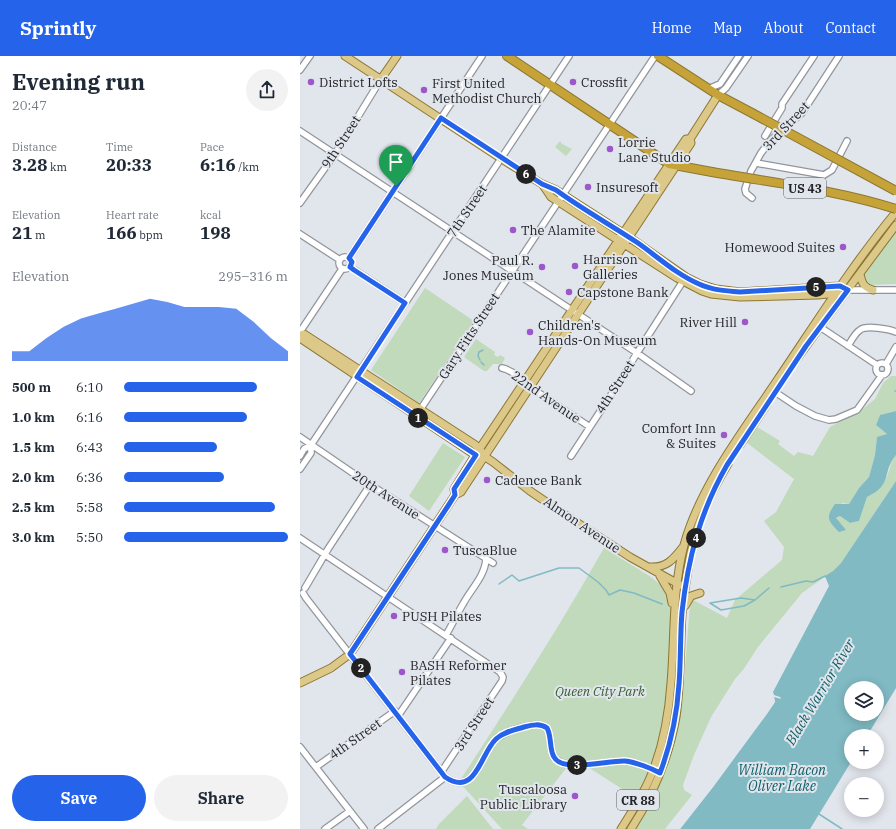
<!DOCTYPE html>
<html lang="en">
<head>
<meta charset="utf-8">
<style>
  body { margin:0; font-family:"IBM Plex Serif",serif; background:#f2f2f3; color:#1f2937; height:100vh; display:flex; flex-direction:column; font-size:15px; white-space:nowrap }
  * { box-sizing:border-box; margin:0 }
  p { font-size:13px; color:#747a83 }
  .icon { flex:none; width:22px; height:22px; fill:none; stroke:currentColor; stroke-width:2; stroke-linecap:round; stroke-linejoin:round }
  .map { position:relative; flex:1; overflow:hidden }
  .details { display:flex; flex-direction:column; background:#fff; width:300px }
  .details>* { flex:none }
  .fabs { position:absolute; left:544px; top:625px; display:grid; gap:8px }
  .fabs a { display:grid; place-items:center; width:40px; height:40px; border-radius:50%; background:#fff; box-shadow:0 2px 10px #0003; font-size:20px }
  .pin { position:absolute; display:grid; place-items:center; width:34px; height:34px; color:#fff; margin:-41px -17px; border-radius:50% 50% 50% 0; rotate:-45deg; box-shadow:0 0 4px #0007 }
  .pin .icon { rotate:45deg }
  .km { position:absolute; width:20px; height:20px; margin:-10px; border-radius:50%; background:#222; color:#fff; font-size:11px; line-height:20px; text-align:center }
  .round { display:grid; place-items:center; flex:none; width:42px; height:42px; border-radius:21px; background:#f2f2f3 }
  .headline { display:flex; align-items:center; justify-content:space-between; height:68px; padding:0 12px }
  h1 { font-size:22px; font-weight:700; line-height:30px }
  .figures { display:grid; grid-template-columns:repeat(3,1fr); gap:6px; height:68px; padding:4px 12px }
  .figures div { display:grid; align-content:center }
  .figures b { font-size:17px; font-weight:700 }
  .figures small { font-size:11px; font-weight:400 }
  .figures p { font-size:11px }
  .chart { height:112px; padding:8px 12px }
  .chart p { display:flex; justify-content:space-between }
  .chart svg { width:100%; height:72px; margin-top:4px; fill:#2563eb; opacity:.7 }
  .primary-button { display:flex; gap:8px; margin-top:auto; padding:8px 12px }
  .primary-button a { flex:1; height:46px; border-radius:24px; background:#2563eb; color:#fff; font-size:16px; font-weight:700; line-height:46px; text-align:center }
  .primary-button a+a { background:#f2f2f3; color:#1f2937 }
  ul { padding:0 12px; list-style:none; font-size:13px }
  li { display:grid; grid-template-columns:64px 48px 1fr; align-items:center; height:30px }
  li i { height:10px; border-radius:5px; background:#2563eb }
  header { display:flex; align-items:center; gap:24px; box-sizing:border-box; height:56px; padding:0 20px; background:#2563eb; color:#fff }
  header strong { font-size:19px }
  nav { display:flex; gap:22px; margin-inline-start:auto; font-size:14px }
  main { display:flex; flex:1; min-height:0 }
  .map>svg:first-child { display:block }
  .green { fill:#c0dabb }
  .water { fill:#81bac3; fill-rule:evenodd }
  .pier { fill:#e1e5ec }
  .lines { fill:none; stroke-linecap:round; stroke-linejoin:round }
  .stream { stroke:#81bac3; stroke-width:1.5 }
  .minor-casing { stroke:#92969c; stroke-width:8 }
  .major-casing { stroke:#8d7732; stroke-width:9 }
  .highway-casing { stroke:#8d7732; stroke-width:10 }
  .minor { stroke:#fff; stroke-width:5.5 }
  .major { stroke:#dcc888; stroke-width:7 }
  .highway { stroke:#c5a338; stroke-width:8 }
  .highway-bridge-casing { stroke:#8d7732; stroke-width:10; stroke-linecap:butt }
  .highway-bridge { stroke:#c5a338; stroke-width:8 }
  .route-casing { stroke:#fff; stroke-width:8 }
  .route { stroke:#2563eb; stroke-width:5 }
  .poi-dot { fill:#9d57cb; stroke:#e1e5ec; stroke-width:1.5 }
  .labels { text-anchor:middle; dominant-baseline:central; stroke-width:4; stroke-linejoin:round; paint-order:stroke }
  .shield { fill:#e1e5ec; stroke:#5d5f63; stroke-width:1 }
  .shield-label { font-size:12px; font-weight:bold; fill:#242528 }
  .poi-label { font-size:13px; fill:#242528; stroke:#e1e5ec; text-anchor:start }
  .street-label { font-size:13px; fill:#242528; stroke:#e1e5ec }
  .park-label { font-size:13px; font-style:italic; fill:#345f2e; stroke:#e1e5ec }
  .water-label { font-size:14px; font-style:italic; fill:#0f5f69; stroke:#e1e5ec }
</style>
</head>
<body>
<header>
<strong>Sprintly</strong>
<nav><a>Home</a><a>Map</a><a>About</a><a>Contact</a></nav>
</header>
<main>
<section class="details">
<div class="headline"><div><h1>Evening run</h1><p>20:47</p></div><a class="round"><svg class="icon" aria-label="share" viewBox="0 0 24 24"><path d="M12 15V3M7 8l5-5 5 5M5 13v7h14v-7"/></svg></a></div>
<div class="figures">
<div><p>Distance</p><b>3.28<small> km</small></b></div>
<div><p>Time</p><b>20:33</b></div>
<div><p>Pace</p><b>6:16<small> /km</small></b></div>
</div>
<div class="figures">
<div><p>Elevation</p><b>21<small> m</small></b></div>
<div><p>Heart rate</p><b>166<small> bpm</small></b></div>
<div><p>kcal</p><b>198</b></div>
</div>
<div class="chart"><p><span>Elevation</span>295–316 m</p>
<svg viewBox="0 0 160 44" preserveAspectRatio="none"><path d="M0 44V38L10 38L20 30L30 23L40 18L50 15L60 12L70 9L80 6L90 8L100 11L110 11L120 11L130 12L140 20L150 30L160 38V44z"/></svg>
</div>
<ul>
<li><b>500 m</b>6:10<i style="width:81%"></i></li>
<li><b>1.0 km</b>6:16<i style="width:75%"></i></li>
<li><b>1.5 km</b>6:43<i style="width:57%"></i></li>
<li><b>2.0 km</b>6:36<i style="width:61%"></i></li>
<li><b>2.5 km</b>5:58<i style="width:92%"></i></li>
<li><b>3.0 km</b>5:50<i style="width:100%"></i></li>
</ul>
<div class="primary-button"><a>Save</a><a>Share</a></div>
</section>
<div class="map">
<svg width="596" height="773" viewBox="0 0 596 773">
  <rect width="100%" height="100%" fill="#e1e5ec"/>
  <path class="green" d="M260,85L262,88L272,93L266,100L255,91Z
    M596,172V228L567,229L562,218Z
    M125,232L174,265L119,347L71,314Z
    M176,283L195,296L194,299L198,301L200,299L205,302L202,308H193L187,315H184L164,301Z
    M591,320H596V355L580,359L576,369L587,378L577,382L575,399L569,421L559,432L549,448L542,447L536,463L540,460L550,467L559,465L567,441C575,437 582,431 586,423C590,415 590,406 596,399V425L541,507L533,515L502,537L458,591L443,614L435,623L411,661L394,699L383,729L384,734L392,739L365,773H333C345,753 358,733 366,711C387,660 384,597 391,543L427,562L435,544L482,504L484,491L464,465L476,456L494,423L442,383L452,368L480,385L478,388L494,400L498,396L513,400L530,371L560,355L575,343L583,327Z
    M143,387L165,401L129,455L109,440Z
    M304,492L351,521L364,532L374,555L371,626L354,711L336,742L274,702L222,769L228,773H202L159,726C209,649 259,572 304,492Z
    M167,740L193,773H136L139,768Z"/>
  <path class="water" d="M596,355V399C581,417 594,428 567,441L559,465L550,467L540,460L536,462L546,474L539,476C528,464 525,462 535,448H549L559,432L569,421L575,399L577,381L587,378L576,369L580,359Z
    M596,425V632L567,680H551V706L510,773H380L413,731L475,646L473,636L529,530L525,520L533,515L541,507ZM551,632H577V658H551Z"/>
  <path class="pier" d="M472,634L474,639L480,641L481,643L474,641L475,646L467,658L413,731L380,773H378L465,657L473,645Z"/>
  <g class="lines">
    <path class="stream" d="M180,304L178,300L179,296L183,294
      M181,306L184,309
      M595,335H596
      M199,528L212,519L219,525L259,512H279L298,526L306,534L309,539L320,534L334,537L362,548
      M481,531L506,525L513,526L525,520L526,521
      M410,547L421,554L444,550L455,544L469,532
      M410,547L441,542L455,544
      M519,758L542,773"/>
    <g class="minor-casing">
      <path id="minor" d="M0,14L10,0
        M408,33L420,28L439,0
        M418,39L426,32L448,0
        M0,75L337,297L391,335
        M465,80L482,52V48L514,0
        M456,107L524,119L532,114L547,85
        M452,142L446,137L445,133L451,115L461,97L470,85L502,57L539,0
        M0,147L35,98L81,23
        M0,178L40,204
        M39 207a6 6 0 1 1 12 0a6 6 0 1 1-12 0Z
        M49,202L182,0
        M50,211L105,247
        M548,234H596
        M520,271L577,309
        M0,276L42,213
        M548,290C551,285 555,277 560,274C566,269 589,273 596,276
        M576 313a6 6 0 1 1 12 0a6 6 0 1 1-12 0Z
        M586,308L596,291
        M202,312C212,314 223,324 230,331L290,371
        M475,336L496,350L515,360L529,364L536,363L557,354L582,319
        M118,357L355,0
        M0,381L63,424L193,507
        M0,400L4,393L11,389L17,380L269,0
        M271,400L320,325L337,297L385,222
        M0,413L11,397V389
        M0,482L200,616L203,621L202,625L142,715
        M5,532L28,493L70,429
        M3,537L6,542L145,721C176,742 180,698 196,683C204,676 216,673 227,670C234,669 241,667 247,672C252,681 249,693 254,701C263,717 310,704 325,705C336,706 350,712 360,717
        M146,579C152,569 157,558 163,548C171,533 185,520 186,503
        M98,660L151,582
        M0,691L64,773
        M16,711L95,655
        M25,773L50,755
        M78,773L145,721"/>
    </g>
    <g class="major-casing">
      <path id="major" d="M45,0L208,107L242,128L256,134L329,181L386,221L400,228L416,233L440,236L540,230L542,231
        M81,23L97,0
        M243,129L251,141L377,222L402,235L411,238L440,241L518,239L538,237
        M560,218C562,227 563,231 573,234
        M0,279L4,278L174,388L180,393L182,397
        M0,282L169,395L176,399L184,400L193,406L230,435L270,462L330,501L380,529
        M496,304L519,272L596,169
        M440,389L467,348
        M155,439L154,433L172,404L386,83H390
        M350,511C366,512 373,504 383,491
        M360,520L370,537L372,547
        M385,550L391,540L400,537
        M0,627L31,612L50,598L155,439L161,436L391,87L390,83L418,39
        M321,773C333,754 346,734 354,712C364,685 369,656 371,627C375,581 372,535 384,489C400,430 444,374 478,323C516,267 552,209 596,156
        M331,773C353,739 369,701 376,661C381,627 380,592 382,558C383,543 386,527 388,513C393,477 409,439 428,408"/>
    </g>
    <g class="highway-casing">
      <path id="highway" d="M207,0L369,108L412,116
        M358,0L418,39L452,57"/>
    </g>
    <use href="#minor" class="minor"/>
    <use href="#major" class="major"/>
    <use href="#highway" class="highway"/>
    <g class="highway-bridge-casing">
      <path id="highway-bridge" d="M452,57L596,135
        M412,116C474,127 537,134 596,153"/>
    </g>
    <use href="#highway-bridge" class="highway-bridge"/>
  </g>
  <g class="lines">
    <g class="route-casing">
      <path id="route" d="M141,62L242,128L256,134C282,153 311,169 338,187C358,201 376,218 399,228C412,234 426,235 440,236L540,230L548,234L506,290L427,409C400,456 388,502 382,556C380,580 381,604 379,628C377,659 371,688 360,717C351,712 335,706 325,705C309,704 262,717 254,701C249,693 252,681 247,672C240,667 232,669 224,671C214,674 203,676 196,683C180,698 176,742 145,721L50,598L148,450L155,439L154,433L176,399L57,321L105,247L54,214L50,211L52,206L49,202Z"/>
    </g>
    <use href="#route" class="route"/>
  </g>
  <g class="poi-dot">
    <circle cx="11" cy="26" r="4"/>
    <circle cx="273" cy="26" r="4"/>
    <circle cx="124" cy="34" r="4"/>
    <circle cx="310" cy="93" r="4"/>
    <circle cx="288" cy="131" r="4"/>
    <circle cx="213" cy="174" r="4"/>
    <circle cx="543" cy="191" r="4"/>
    <circle cx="275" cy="210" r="4"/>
    <circle cx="242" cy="211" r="4"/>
    <circle cx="269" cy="236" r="4"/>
    <circle cx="445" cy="266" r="4"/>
    <circle cx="230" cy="276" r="4"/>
    <circle cx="424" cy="379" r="4"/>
    <circle cx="187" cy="424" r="4"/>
    <circle cx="145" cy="494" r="4"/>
    <circle cx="94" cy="560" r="4"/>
    <circle cx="102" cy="616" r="4"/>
    <circle cx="275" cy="740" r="4"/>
  </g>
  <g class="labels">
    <g class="shield">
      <rect x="484" y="122" width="42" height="20" rx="3"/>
      <rect x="317" y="734" width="42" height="20" rx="3"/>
    </g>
    <g class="shield-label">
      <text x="505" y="132">US 43</text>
      <text x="338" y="744">CR 88</text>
    </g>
    <g class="poi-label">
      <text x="19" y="26">District Lofts</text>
      <text x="281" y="26">Crossfit</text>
      <text x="132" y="27">First United<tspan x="132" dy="15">Methodist Church</tspan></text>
      <text x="318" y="86">Lorrie<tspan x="318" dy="15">Lane Studio</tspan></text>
      <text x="296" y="131">Insuresoft</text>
      <text x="221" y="174">The Alamite</text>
      <text x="535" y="191" text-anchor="end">Homewood Suites</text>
      <text x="283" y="203">Harrison<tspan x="283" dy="15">Galleries</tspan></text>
      <text x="234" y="204" text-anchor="end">Paul R.<tspan x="234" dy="15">Jones Museum</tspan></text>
      <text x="277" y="236">Capstone Bank</text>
      <text x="437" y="266" text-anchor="end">River Hill</text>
      <text x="238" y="269">Children's<tspan x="238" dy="15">Hands-On Museum</tspan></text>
      <text x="416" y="372" text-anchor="end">Comfort Inn<tspan x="416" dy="15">&amp; Suites</tspan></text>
      <text x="195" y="424">Cadence Bank</text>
      <text x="153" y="494">TuscaBlue</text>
      <text x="102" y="560">PUSH Pilates</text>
      <text x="110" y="609">BASH Reformer<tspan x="110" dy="15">Pilates</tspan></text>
      <text x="267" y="733" text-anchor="end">Tuscaloosa<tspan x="267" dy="15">Public Library</tspan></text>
    </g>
    <g class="street-label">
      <text transform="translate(486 70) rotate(-47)">3rd Street</text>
      <text transform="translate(41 86) rotate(-57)">9th Street</text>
      <text transform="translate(167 155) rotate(-56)">7th Street</text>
      <text transform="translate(169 280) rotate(-57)">Gary Fitts Street</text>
      <text transform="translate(315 331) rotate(-57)">4th Street</text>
      <text transform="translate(246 341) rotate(35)">22nd Avenue</text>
      <text transform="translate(86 439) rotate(33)">20th Avenue</text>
      <text transform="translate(282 469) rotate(34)">Almon Avenue</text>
      <text transform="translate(174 668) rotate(-57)">3rd Street</text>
      <text transform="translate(55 683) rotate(-35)">4th Street</text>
    </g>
    <g class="park-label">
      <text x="300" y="635">Queen City Park</text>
    </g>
    <g class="water-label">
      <text transform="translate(520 636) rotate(-59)">Black Warrior River</text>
      <text x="482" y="714">William Bacon<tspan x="482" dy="16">Oliver Lake</tspan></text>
    </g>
  </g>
</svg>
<div class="fabs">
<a><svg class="icon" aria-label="layers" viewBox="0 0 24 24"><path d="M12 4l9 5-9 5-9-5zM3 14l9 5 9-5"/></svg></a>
<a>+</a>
<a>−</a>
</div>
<div class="pin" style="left:96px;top:130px;background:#1e9e55"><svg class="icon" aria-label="arrive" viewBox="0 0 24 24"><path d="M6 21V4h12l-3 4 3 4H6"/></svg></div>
<b class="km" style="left:118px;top:362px">1</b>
<b class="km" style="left:61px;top:612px">2</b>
<b class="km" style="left:277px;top:709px">3</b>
<b class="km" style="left:396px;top:482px">4</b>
<b class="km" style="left:516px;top:231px">5</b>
<b class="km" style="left:226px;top:118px">6</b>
</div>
</main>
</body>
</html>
